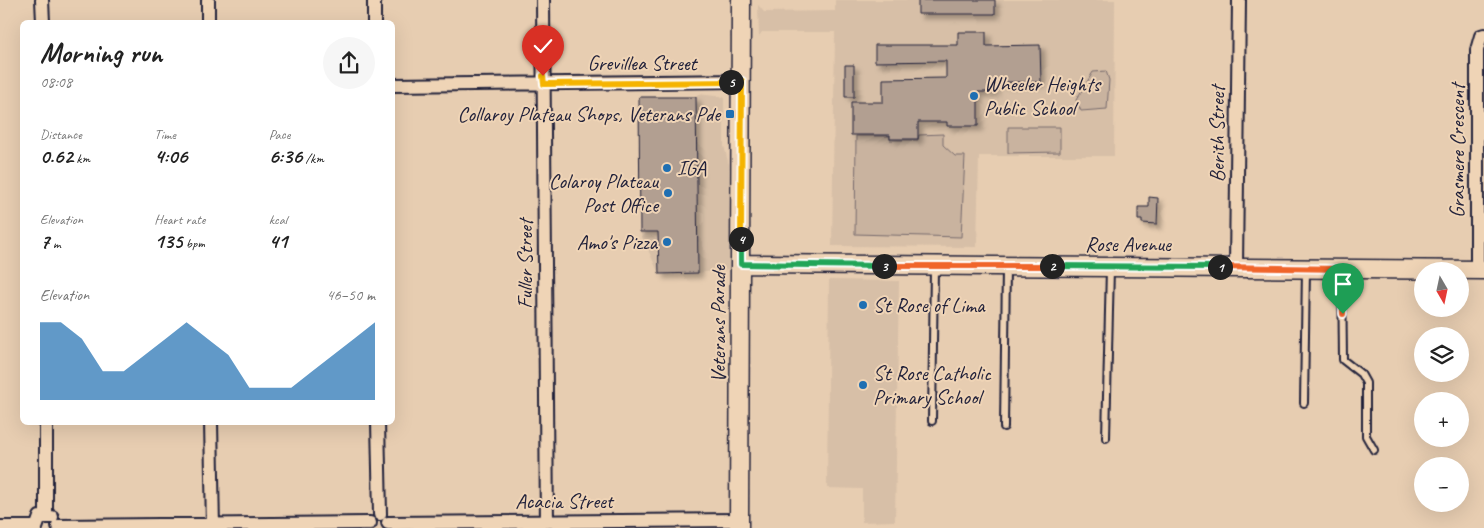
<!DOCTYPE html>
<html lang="en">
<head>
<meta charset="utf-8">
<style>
  body { margin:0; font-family:Caveat,sans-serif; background:#f6f6f6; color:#222; height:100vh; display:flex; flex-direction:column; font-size:19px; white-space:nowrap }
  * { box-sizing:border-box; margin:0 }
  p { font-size:16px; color:#767676 }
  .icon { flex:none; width:28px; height:28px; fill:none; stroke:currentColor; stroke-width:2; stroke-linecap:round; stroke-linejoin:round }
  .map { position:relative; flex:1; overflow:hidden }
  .sheet { position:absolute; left:20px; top:20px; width:375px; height:405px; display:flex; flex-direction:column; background:#fff; border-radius:8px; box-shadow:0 5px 20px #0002 }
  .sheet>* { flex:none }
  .needle { width:32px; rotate:171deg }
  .buttons { position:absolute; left:1414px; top:262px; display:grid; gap:10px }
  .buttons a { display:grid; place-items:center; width:55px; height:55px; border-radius:50%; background:#fff; box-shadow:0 5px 20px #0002; font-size:25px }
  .pin { position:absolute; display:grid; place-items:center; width:42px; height:42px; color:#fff; margin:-51px -21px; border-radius:50% 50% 50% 0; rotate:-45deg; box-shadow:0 0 5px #0007 }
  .pin .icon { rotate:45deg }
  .km { position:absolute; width:25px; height:25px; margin:-12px; border-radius:50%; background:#222; color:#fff; font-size:14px; line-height:25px; text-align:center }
  .round { display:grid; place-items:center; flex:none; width:52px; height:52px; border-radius:26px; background:#f6f6f6 }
  .head { display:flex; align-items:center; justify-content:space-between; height:85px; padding:0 20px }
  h1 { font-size:28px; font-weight:800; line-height:38px }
  .figures { display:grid; grid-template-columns:repeat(3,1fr); gap:8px; height:85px; padding:5px 20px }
  .figures div { display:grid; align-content:center }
  .figures b { font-size:21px; font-weight:800 }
  .figures small { font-size:14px; font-weight:400 }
  .figures p { font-size:14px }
  .chart { height:140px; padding:10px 20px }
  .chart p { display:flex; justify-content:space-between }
  .chart svg { width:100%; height:90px; margin-top:5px; fill:#1f6fb2; opacity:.7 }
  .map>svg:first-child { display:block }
  .built { fill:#d7bfa7 }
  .green { fill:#c9b39f; stroke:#766a6d }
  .building { fill:#b29f91; stroke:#22223b; filter:url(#shadow) }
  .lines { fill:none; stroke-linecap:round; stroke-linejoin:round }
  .lane-casing { stroke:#22223b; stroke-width:10 }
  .street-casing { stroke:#22223b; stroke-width:16 }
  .secondary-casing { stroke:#22223b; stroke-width:21 }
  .lane { stroke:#efd4b6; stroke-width:6 }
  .street { stroke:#efd4b6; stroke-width:12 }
  .secondary { stroke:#efd4b6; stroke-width:18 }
  .split-1-casing { stroke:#fff; stroke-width:10 }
  .split-2-casing { stroke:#fff; stroke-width:10 }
  .split-3-casing { stroke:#fff; stroke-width:10 }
  .split-4-casing { stroke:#fff; stroke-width:10 }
  .split-5-casing { stroke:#fff; stroke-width:10 }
  .split-6-casing { stroke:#fff; stroke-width:10 }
  .split-1 { stroke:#f0652b; stroke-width:6 }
  .split-2 { stroke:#22a559; stroke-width:6 }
  .split-3 { stroke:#f0652b; stroke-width:6 }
  .split-4 { stroke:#22a559; stroke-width:6 }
  .split-5 { stroke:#f5b400; stroke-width:6 }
  .split-6 { stroke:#f5b400; stroke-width:6 }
  .poi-dot { fill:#1f6fb2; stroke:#efd4b6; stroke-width:2 }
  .labels { text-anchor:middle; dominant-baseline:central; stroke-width:4; stroke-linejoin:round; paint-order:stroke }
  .street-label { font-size:21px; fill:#22223b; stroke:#efd4b6 }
  .poi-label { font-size:21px; fill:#22223b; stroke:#efd4b6; text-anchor:start }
</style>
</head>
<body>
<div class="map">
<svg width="1484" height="528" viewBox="0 0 1484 528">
  <defs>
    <filter id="shadow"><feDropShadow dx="4.5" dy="4.5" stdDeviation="2.5" flood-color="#0004"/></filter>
  </defs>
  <rect width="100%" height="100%" fill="#e7cdb1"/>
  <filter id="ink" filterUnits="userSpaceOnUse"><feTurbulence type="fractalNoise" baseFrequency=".02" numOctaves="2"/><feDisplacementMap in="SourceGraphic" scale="10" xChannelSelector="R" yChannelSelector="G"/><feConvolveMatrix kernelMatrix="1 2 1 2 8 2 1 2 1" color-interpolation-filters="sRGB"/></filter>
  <g filter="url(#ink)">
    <path class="built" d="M835,0H1115L1114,156H979L977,247L832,246L835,32H762L759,36L758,5L764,12L835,11Z
      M698,94L724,97V146L729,165V269L698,273L659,274L640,232L639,97H696Z
      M829,280L899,281L895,521L862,522V489L827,488Z"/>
    <path class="green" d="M1106,71L1109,80L1107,109L1081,111L1076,100L1093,72Z
      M1008,127H1060V152L1008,153Z
      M943,134V145L955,156H965L961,237L855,234L856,136H890V140H918L919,135Z"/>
    <path class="building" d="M918,0H995V14H918Z
      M958,32H986V46L1040,45L1041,82H994V92H978V126H947V122H918V139H890V135H851V102H883V79L946,78V61L875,62V45H958Z
      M845,65H854V97H845Z
      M639,97H696L698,273L659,274L658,232H640Z
      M1149,197L1158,198L1157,224L1142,223V220H1138V207H1149Z"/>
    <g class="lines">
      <g class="lane-casing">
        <path id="lane" d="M1342,270L1343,360L1361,374L1366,383V436L1374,450
          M1304,403L1306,269
          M932,421L934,267
          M1004,427L1006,267
          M1106,438L1110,268"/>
      </g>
      <g class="street-casing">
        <path id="street" d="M42,0L43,22
          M208,0V22
          M374,0V22
          M543,0L547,528
          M392,85L742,81
          M1236,267L1239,0
          M1477,270V50L1481,36L1484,35
          M211,422L213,528
          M378,422L380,514
          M46,515V422
          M388,523L739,520
          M58,526L370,523
          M0,527H35
          M36,528L40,517H52"/>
      </g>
      <g class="secondary-casing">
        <path id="secondary" d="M741,264L1484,270
          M739,528L741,0"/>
      </g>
      <use href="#lane" class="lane"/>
      <use href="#street" class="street"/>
      <use href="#secondary" class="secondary"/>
    </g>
  </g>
  <g class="lines" filter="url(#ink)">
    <g class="split-1-casing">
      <path id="split-1" d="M1220,267L1342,269L1343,314"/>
    </g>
    <g class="split-2-casing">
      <path id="split-2" d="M1052,266L1220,267"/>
    </g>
    <g class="split-3-casing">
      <path id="split-3" d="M884,266H1052"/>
    </g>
    <g class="split-4-casing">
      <path id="split-4" d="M741,239V264L884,266"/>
    </g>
    <g class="split-5-casing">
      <path id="split-5" d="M731,82L742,81L741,239"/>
    </g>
    <g class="split-6-casing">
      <path id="split-6" d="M543,76L544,84L731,82"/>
    </g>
    <use href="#split-1" class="split-1"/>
    <use href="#split-2" class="split-2"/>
    <use href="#split-3" class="split-3"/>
    <use href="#split-4" class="split-4"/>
    <use href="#split-5" class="split-5"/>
    <use href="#split-6" class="split-6"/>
  </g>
  <g class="poi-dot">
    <circle cx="974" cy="96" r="5"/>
    <rect x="725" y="109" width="10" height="10" rx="2.5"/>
    <circle cx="667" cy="168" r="5"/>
    <circle cx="668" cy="193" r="5"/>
    <circle cx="667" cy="242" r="5"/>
    <circle cx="863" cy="305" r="5"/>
    <circle cx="863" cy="385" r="5"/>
  </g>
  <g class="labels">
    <g class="street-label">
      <text x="642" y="63">Grevillea Street</text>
      <text transform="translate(1217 134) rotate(-90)">Berith Street</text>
      <text transform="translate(1457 151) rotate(-90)">Grasmere Crescent</text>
      <text x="1128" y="244">Rose Avenue</text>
      <text transform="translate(525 264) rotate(-90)">Fuller Street</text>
      <text transform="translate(718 324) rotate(-90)">Veterans Parade</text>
      <text x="564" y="501">Acacia Street</text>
    </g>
    <g class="poi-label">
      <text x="984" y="84">Wheeler Heights<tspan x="984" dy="24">Public School</tspan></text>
      <text x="720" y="114" text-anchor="end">Collaroy Plateau Shops, Veterans Pde</text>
      <text x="677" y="168">IGA</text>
      <text x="658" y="181" text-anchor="end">Colaroy Plateau<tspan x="658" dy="24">Post Office</tspan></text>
      <text x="657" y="242" text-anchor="end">Amo's Pizza</text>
      <text x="873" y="305">St Rose of Lima</text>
      <text x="873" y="373">St Rose Catholic<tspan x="873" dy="24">Primary School</tspan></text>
    </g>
  </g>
</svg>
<div class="buttons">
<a><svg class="needle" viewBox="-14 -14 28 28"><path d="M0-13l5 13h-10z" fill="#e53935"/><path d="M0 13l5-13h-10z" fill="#767676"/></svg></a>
<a><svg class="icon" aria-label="layers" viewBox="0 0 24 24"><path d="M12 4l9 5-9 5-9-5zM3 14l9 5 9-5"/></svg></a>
<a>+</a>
<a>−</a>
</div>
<div class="pin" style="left:1343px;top:314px;background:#1e9e55"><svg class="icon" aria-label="arrive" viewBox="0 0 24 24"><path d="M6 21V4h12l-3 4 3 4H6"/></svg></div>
<div class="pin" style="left:543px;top:76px;background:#d93025"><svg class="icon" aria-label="check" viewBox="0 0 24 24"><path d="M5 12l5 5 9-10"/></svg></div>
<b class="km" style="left:1220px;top:267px">1</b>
<b class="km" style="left:1052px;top:266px">2</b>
<b class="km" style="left:884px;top:266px">3</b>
<b class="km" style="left:741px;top:239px">4</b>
<b class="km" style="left:731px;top:82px">5</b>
<section class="sheet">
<div class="head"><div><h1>Morning run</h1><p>08:08</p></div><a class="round"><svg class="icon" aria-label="share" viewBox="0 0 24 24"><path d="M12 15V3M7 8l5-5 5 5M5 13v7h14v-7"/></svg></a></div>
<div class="figures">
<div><p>Distance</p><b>0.62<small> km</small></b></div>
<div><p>Time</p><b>4:06</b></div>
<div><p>Pace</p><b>6:36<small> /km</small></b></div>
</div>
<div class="figures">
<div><p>Elevation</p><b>7<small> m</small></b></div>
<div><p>Heart rate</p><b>135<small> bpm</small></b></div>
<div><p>kcal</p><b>41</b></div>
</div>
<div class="chart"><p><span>Elevation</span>46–50 m</p>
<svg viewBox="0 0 160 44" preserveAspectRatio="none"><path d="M0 44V6L10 6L20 14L30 30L40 30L50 22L60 14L70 6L80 14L90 22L100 38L110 38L120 38L130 30L140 22L150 14L160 6V44z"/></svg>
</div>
</section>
</div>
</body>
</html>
